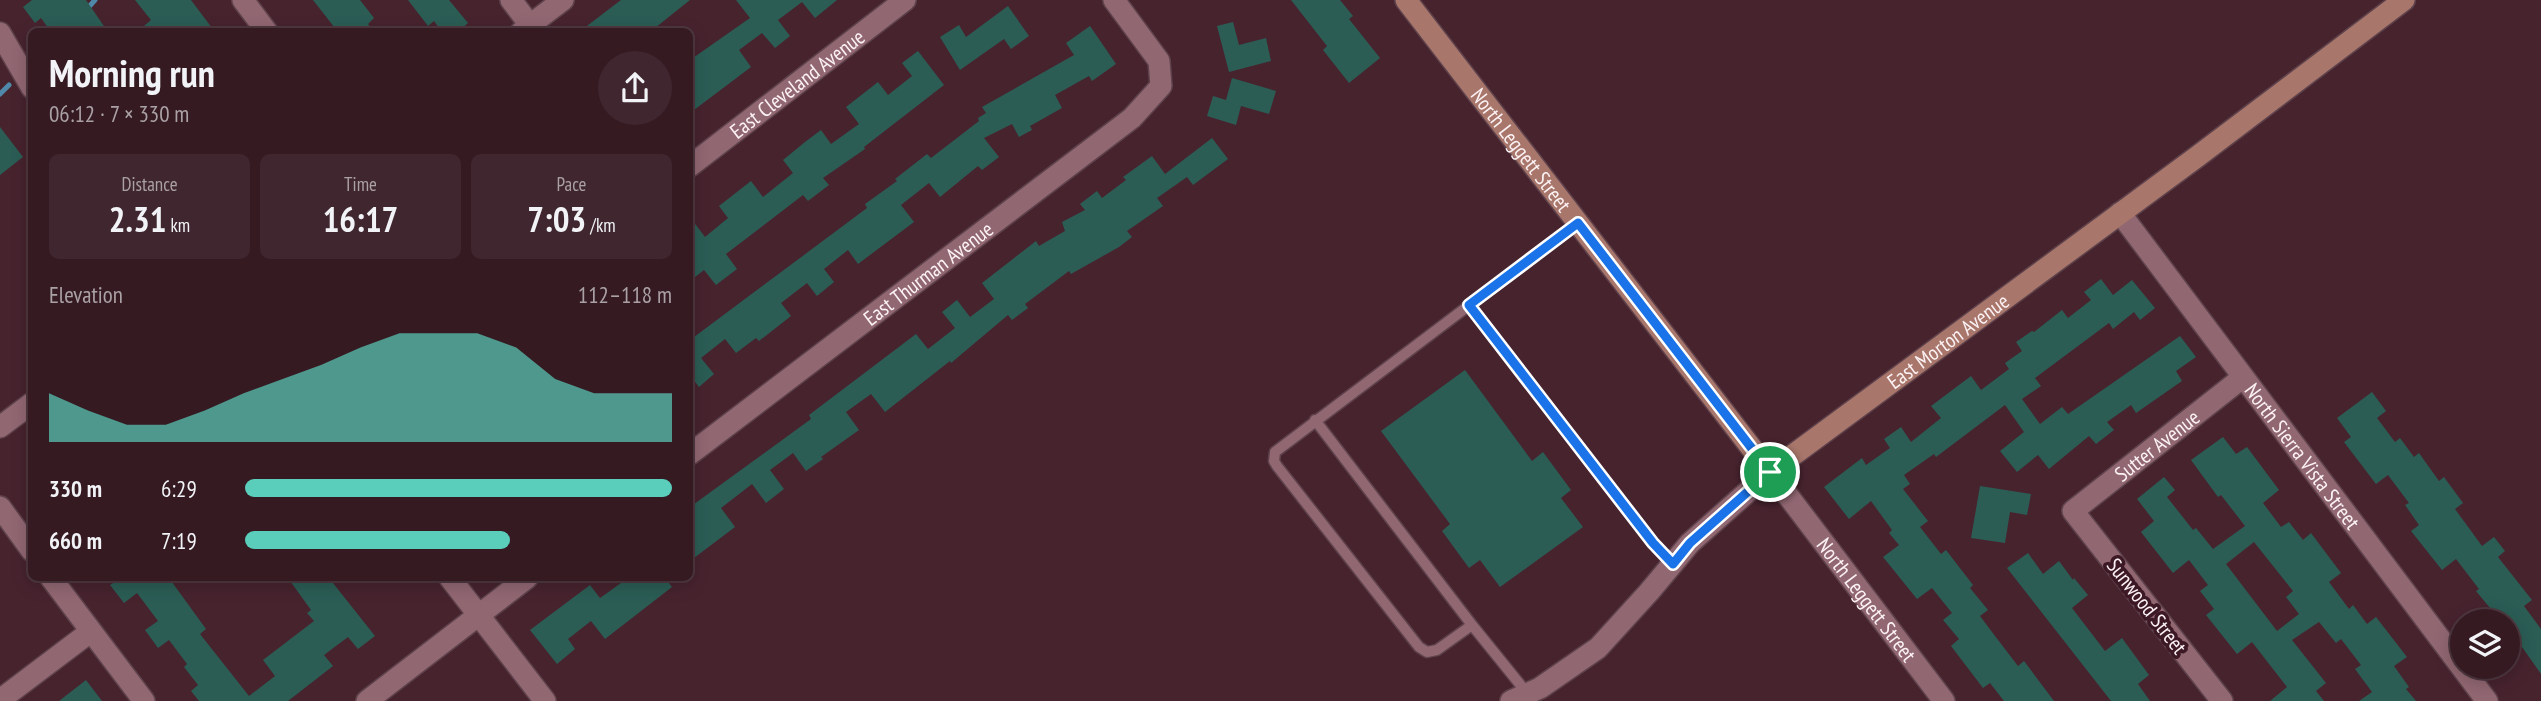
<!DOCTYPE html>
<html lang="en">
<head>
<meta charset="utf-8">
<style>
  body { margin:0; font-family:"PT Sans Narrow",sans-serif; background:#40272f; color:#f1f3f6; height:100vh; display:flex; flex-direction:column; font-size:26px; white-space:nowrap }
  * { box-sizing:border-box; margin:0 }
  p { font-size:23px; color:#aaa1a5 }
  .icon { flex:none; width:38px; height:38px; fill:none; stroke:currentColor; stroke-width:2; stroke-linecap:round; stroke-linejoin:round }
  .map { position:relative; flex:1; overflow:hidden }
  .drawer { position:absolute; left:28px; top:28px; width:665px; height:553px; display:flex; flex-direction:column; background:#351a22; border-radius:10px; box-shadow:0 4px 18px #0003,0 0 0 2px #4f3840 }
  .drawer>* { flex:none }
  .controls { position:absolute; left:2450px; top:609px; display:grid; gap:14px }
  .controls a { display:grid; place-items:center; width:70px; height:70px; border-radius:50%; background:#351a22; box-shadow:0 4px 18px #0003,0 0 0 2px #4f3840; font-size:35px }
  .pin { position:absolute; display:grid; place-items:center; width:60px; height:60px; color:#fff; margin:-30px; border:4px solid #fff; border-radius:50%; box-shadow:0 2px 7px #0007 }
  .round { display:grid; place-items:center; flex:none; width:74px; height:74px; border-radius:37px; background:#40272f }
  .headline { display:flex; align-items:center; justify-content:space-between; height:119px; padding:0 21px }
  h1 { font-size:38px; font-weight:700; line-height:52px }
  .stats { display:grid; grid-template-columns:repeat(3,1fr); gap:10px; height:119px; padding:7px 21px }
  .stats div { display:grid; align-content:center; border-radius:10px; background:#40272f; text-align:center }
  .stats b { font-size:35px; font-weight:700 }
  .stats small { font-size:19px; font-weight:400 }
  .stats p { font-size:19px }
  .chart { height:196px; padding:14px 21px }
  .chart p { display:flex; justify-content:space-between }
  .chart svg { width:100%; height:126px; margin-top:7px; fill:#5bcebb; opacity:.7 }
  ul { padding:0 21px; list-style:none; font-size:23px }
  li { display:grid; grid-template-columns:112px 84px 1fr; align-items:center; height:52px }
  li i { height:18px; border-radius:9px; background:#5bcebb }
  .map>svg:first-child { display:block }
  .lines { fill:none; stroke-linecap:round; stroke-linejoin:round }
  .stream { stroke:#4f88a8; stroke-width:5 }
  .building { fill:#2b5d55; fill-rule:evenodd }
  .lane-casing { stroke:#5e424b; stroke-width:13 }
  .street-casing { stroke:#5e424b; stroke-width:24 }
  .secondary-casing { stroke:#5e424b; stroke-width:24 }
  .lane { stroke:#916772; stroke-width:10 }
  .street { stroke:#916772; stroke-width:21 }
  .secondary { stroke:#a8766b; stroke-width:21 }
  .route-casing { stroke:#fff; stroke-width:14 }
  .route { stroke:#1a73e8; stroke-width:9 }
  .labels { text-anchor:middle; dominant-baseline:central; stroke-width:7; stroke-linejoin:round; paint-order:stroke }
  .street-label { font-size:21px; fill:#fcf2f4; stroke:#3c1924 }
</style>
</head>
<body>
<div class="map">
<svg width="2541" height="701" viewBox="0 0 2541 701">
  <rect width="100%" height="100%" fill="#47232e"/>
  <g class="lines">
    <path class="stream" d="M86,10L95,0
      M31,63H32
      M0,94L9,85"/>
  </g>
  <path class="building" d="M32,0H86L108,32H51L41,18L35,23L23,7Z
    M135,0H191L215,32H137L151,20Z
    M313,0H360L374,18L368,24L374,32H338Z
    M408,0H449L468,23L458,32H442L434,21L428,26Z
    M621,0H690L650,32H579Z
    M736,0H837L815,18L802,2L778,20L790,36L775,48L762,33L739,50L751,67L690,113V60L750,18Z
    M1291,0H1340L1353,16L1349,19L1380,58L1349,83L1323,50L1327,46Z
    M1008,6L1029,36L1011,49L1004,39L960,70L940,37L959,25L966,37Z
    M1233,22L1239,45L1266,38L1271,61L1229,72L1217,26Z
    M1090,26L1116,64L1092,81L1089,76L1055,95L1062,108L1030,126L1032,130L1019,137L1012,124L984,138L999,157L982,170L978,166L940,197L929,183L901,205L914,222L858,264L848,250L824,269L834,282L817,296L807,283L781,303L791,316L759,341L756,338L736,353L725,339L701,358L714,374L699,387L690,375V340L867,208L865,204L897,181L895,179L927,154L931,158L979,121L978,118L986,113L982,107L1074,55L1066,43Z
    M918,51L944,85L864,147L865,149L823,178L829,185L808,201L803,195L726,254L737,269L716,285L704,270L690,281V217L705,237L728,218L719,206L751,181L763,197L793,173L783,160L805,142L821,130L831,144L859,124L846,107L878,82L888,95L912,76L902,63Z
    M1232,78L1276,91L1269,114L1241,106L1236,125L1207,116L1213,96L1226,100Z
    M0,127L23,157L0,175Z
    M1212,138L1228,159L1193,185L1187,177L1157,198L1163,206L1127,231L1132,237L1119,247L1071,274L1069,271L1025,304L1028,308L1012,320L1008,315L951,363L950,361L885,412L871,394L846,412L859,430L821,457L823,459L806,471L793,453L770,470L784,489L766,503L752,484L734,498L721,508L735,527L690,561V507L811,419L809,415L916,334L928,349L955,328L942,312L957,300L970,317L994,299L982,283L1036,241L1039,246L1065,231L1062,222L1085,210L1080,204L1097,191L1102,198L1126,180L1123,177L1152,156L1165,174Z
    M2101,279L2113,295L2132,280L2155,308L2140,320L2134,312L2113,329L2109,323L2035,378L2041,386L2022,399L2040,424L2062,407L2068,414L2180,336L2196,357L2176,371L2182,381L2136,413L2131,405L2107,422L2114,430L2096,444L2089,436L2049,469L2038,455L2017,472L2000,451L2024,432L2005,405L1936,457L1934,454L1904,475L1910,484L1903,489L1928,521L1920,527L1941,554L1946,550L1973,585L1970,588L1988,610L1980,616L1995,636L2018,666L2024,661L2054,701H2004L1990,683L1983,688L1951,646L1959,639L1943,620L1952,613L1932,588L1917,599L1883,557L1899,545L1889,533L1892,530L1871,501L1849,519L1824,487L1862,458L1866,465L1890,448L1884,439L1901,427L1911,442L1941,418L1931,406L1971,376L1981,390L2009,369L2005,363L2022,351L2016,342L2032,331L2034,332L2062,310L2068,318L2091,300L2084,292Z
    M1465,370L1532,461L1543,452L1571,490L1561,498L1583,527L1500,587L1480,560L1469,568L1442,531L1450,524L1381,431Z
    M2372,392L2386,411L2377,418L2395,442L2400,438L2414,457L2419,453L2439,481L2444,477L2463,503L2455,509L2482,546L2494,537L2505,551L2498,557L2532,600L2524,606L2541,629V674L2522,647L2514,653L2508,645V621H2473L2490,608L2476,591L2479,589L2456,559L2442,570L2411,531L2419,525L2405,505L2409,503L2388,475L2376,484L2344,442L2351,437L2337,418Z
    M2223,437L2236,454L2247,447L2279,490L2263,503L2281,527L2289,522L2303,540L2311,533L2341,573L2329,582L2349,609L2353,605L2367,624L2376,617L2407,657L2394,666L2409,687L2406,689L2416,701H2359L2372,692L2355,669L2361,665L2341,639L2336,643L2319,622L2292,640L2326,683L2316,691L2324,701H2270L2287,687L2252,642L2237,654L2206,615L2214,609L2200,591L2208,585L2189,560L2173,573L2141,532L2154,521L2137,499L2164,477L2175,490L2167,497L2193,530L2196,528L2213,549L2245,526L2221,495L2218,497L2191,460ZM2254,542L2293,591L2286,597L2299,614L2277,631L2226,564Z
    M1980,486L2031,494L2027,515L2010,512L2005,543L1971,538Z
    M2028,553L2043,574L2059,561L2073,580L2074,578L2088,595L2072,608L2105,651L2122,638L2149,675L2138,684L2150,701H2111L2007,568Z
    M121,578H169L206,629L200,634L249,696L275,676L263,660L314,621L307,613L311,610L288,578H329L375,636L358,649L348,637L324,655L333,666L288,701H199L191,691L198,685L184,667L187,664L169,640L158,648L145,630L158,621L137,593L124,603L110,585Z
    M628,578H665L672,587L605,639L591,621L568,639L575,649L557,664L530,630L590,585L600,598Z
    M86,680L102,701H59Z"/>
  <g class="lines">
    <g class="lane-casing">
      <path id="lane" d="M1469,305L1653,543L1673,564
        M1315,420L1472,625
        M1527,693L1472,625L1437,650L1427,652L1419,647L1277,466L1274,461L1275,452L1578,223"/>
    </g>
    <g class="street-casing">
      <g id="street">
        <path d="M243,0L267,32"/>
        <path d="M511,0L530,25"/>
        <path d="M521,32L563,0"/>
        <path d="M0,33L32,88"/>
        <path id="s1" d="M690,166L905,0"/>
        <path id="s2" d="M2120,213L2487,701"/>
        <path d="M0,427L32,403"/>
        <path id="s3" d="M690,454L1132,118L1161,86L1159,61L1114,0"/>
        <path d="M0,507L32,551"/>
        <path d="M51,578L144,701"/>
        <path d="M450,578L545,701"/>
        <path d="M0,700L90,632"/>
        <path d="M367,701L527,578"/>
        <path id="s4" d="M1511,701L1540,688L1598,648L1649,592L1690,543L1770,472L1944,701"/>
        <path id="s5" d="M2222,701L2073,511L2242,378"/>
      </g>
    </g>
    <g class="secondary-casing">
      <g id="secondary">
        <path id="s6" d="M1406,0L1770,472L2198,156L2404,0"/>
      </g>
    </g>
    <use href="#lane" class="lane"/>
    <use href="#street" class="street"/>
    <use href="#secondary" class="secondary"/>
  </g>
  <g class="lines">
    <g class="route-casing">
      <path id="route" d="M1578,223L1770,472L1690,543L1673,564L1653,543L1469,305Z"/>
    </g>
    <use href="#route" class="route"/>
  </g>
  <g class="labels">
    <g class="street-label">
      <text stroke="none"><textPath href="#s1" startOffset="135">East Cleveland Avenue</textPath></text>
      <text stroke="none"><textPath href="#s6" startOffset="189">North Leggett Street</textPath></text>
      <text stroke="none"><textPath href="#s3" startOffset="299">East Thurman Avenue</textPath></text>
      <text stroke="none"><textPath href="#s6" startOffset="817">East Morton Avenue</textPath></text>
      <text stroke="none"><textPath href="#s5" startOffset="348">Sutter Avenue</textPath></text>
      <text stroke="none"><textPath href="#s2" startOffset="304">North Sierra Vista Street</textPath></text>
      <text stroke="none"><textPath href="#s4" startOffset="509">North Leggett Street</textPath></text>
      <text transform="translate(2147 606) rotate(52)">Sunwood Street</text>
    </g>
  </g>
</svg>
<div class="controls">
<a><svg class="icon" aria-label="layers" viewBox="0 0 24 24"><path d="M12 4l9 5-9 5-9-5zM3 14l9 5 9-5"/></svg></a>
</div>
<div class="pin" style="left:1770px;top:472px;background:#1e9e55"><svg class="icon" aria-label="arrive" viewBox="0 0 24 24"><path d="M6 21V4h12l-3 4 3 4H6"/></svg></div>
<section class="drawer">
<div class="headline"><div><h1>Morning run</h1><p>06:12 · 7 × 330 m</p></div><a class="round"><svg class="icon" aria-label="share" viewBox="0 0 24 24"><path d="M12 15V3M7 8l5-5 5 5M5 13v7h14v-7"/></svg></a></div>
<div class="stats">
<div><p>Distance</p><b>2.31<small> km</small></b></div>
<div><p>Time</p><b>16:17</b></div>
<div><p>Pace</p><b>7:03<small> /km</small></b></div>
</div>
<div class="chart"><p><span>Elevation</span>112–118 m</p>
<svg viewBox="0 0 160 44" preserveAspectRatio="none"><path d="M0 44V27L10 33L20 38L30 38L40 33L50 27L60 22L70 17L80 11L90 6L100 6L110 6L120 11L130 22L140 27L150 27L160 27V44z"/></svg>
</div>
<ul>
<li><b>330 m</b>6:29<i style="width:100%"></i></li>
<li><b>660 m</b>7:19<i style="width:62%"></i></li>
</ul>
</section>
</div>
</body>
</html>
